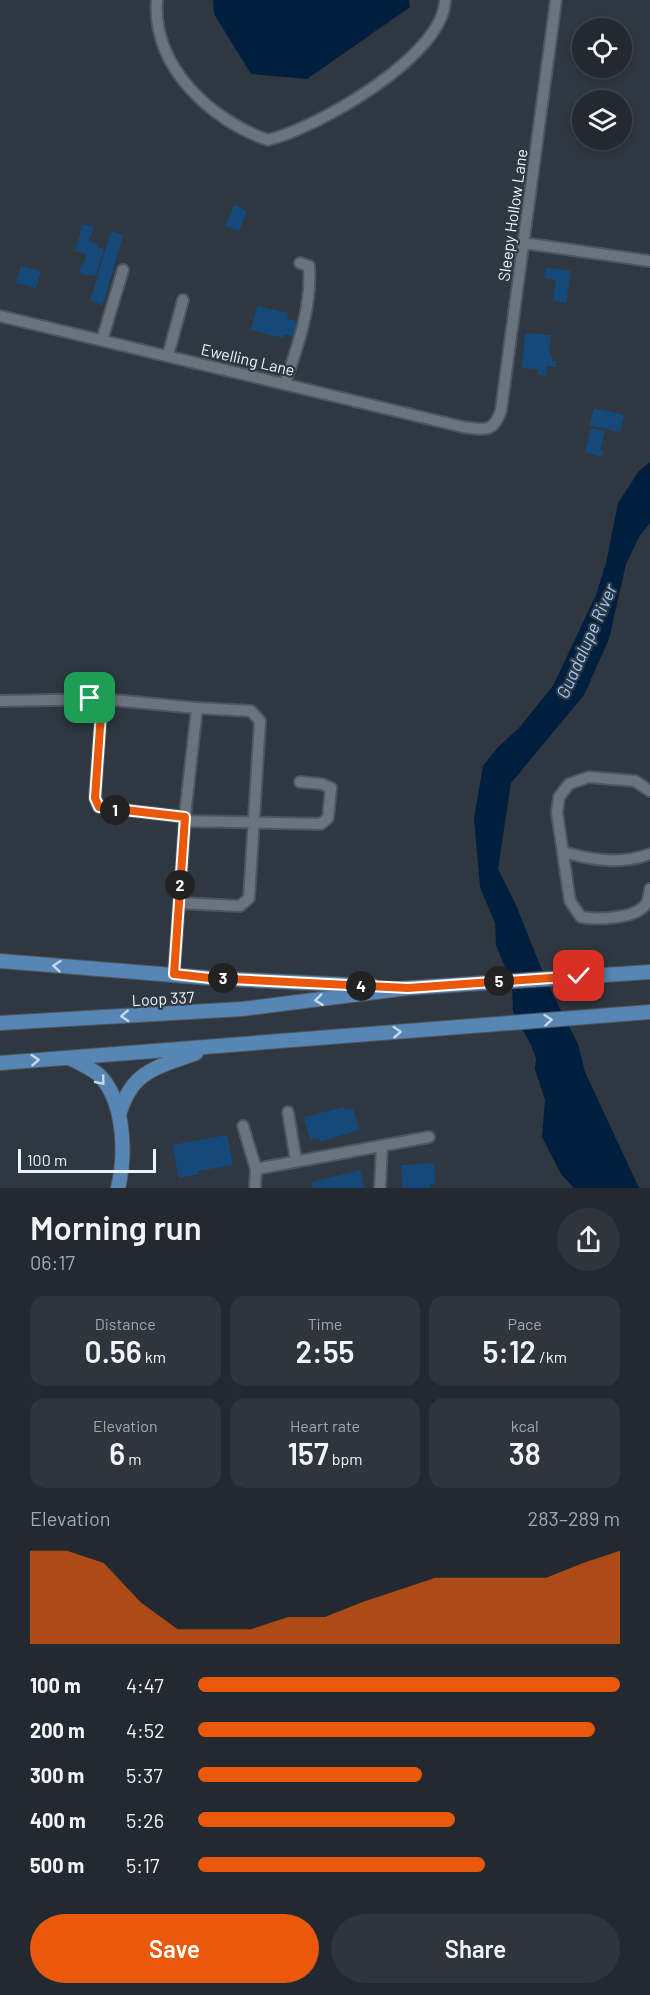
<!DOCTYPE html>
<html lang="en">
<head>
<meta charset="utf-8">
<style>
  body { margin:0; font-family:Barlow,sans-serif; background:#2f353c; color:#f1f3f6; height:100vh; display:flex; flex-direction:column; font-size:22px; white-space:nowrap }
  * { box-sizing:border-box; margin:0 }
  p { font-size:20px; color:#a3a6ab }
  .icon { flex:none; width:33px; height:33px; fill:none; stroke:currentColor; stroke-width:2; stroke-linecap:round; stroke-linejoin:round }
  .map { position:relative; height:1188px; overflow:hidden }
  .panel { display:flex; flex-direction:column; background:#232930; flex:1 }
  .panel>* { flex:none }
  .controls { position:absolute; left:572px; top:18px; display:grid; gap:12px }
  .controls a { display:grid; place-items:center; width:60px; height:60px; border-radius:50%; background:#232930; box-shadow:0 3px 9px #0003,0 0 0 2px #40454c; font-size:30px }
  .scale { position:absolute; left:18px; bottom:15px; width:138px; box-sizing:border-box; padding-left:6px; border:3px solid #eef3f9; border-top:0; font-size:16px; line-height:21px; white-space:nowrap; color:#eef3f9; -webkit-text-stroke:4px #2f3740; paint-order:stroke }
  .pin { position:absolute; display:grid; place-items:center; width:51px; height:51px; color:#fff; margin:-26px; border-radius:12px; box-shadow:0 3px 9px #0006 }
  .km { position:absolute; width:30px; height:30px; margin:-15px; border-radius:50%; background:#222; color:#fff; font-size:16px; line-height:30px; text-align:center }
  .round { display:grid; place-items:center; flex:none; width:63px; height:63px; border-radius:32px; background:#2f353c }
  .head { display:flex; align-items:center; justify-content:space-between; height:102px; padding:0 30px }
  h1 { font-size:33px; font-weight:600; line-height:45px }
  .stats { display:grid; grid-template-columns:repeat(3,1fr); gap:9px; height:102px; padding:6px 30px }
  .stats div { display:grid; align-content:center; border-radius:15px; background:#2f353c; text-align:center }
  .stats b { font-size:30px; font-weight:600 }
  .stats small { font-size:16px; font-weight:400 }
  .stats p { font-size:16px }
  .chart { height:168px; padding:12px 30px }
  .chart p { display:flex; justify-content:space-between }
  .chart svg { width:100%; height:108px; margin-top:6px; fill:#ea580c; opacity:.7 }
  .cta { display:flex; gap:12px; margin-top:auto; padding:12px 30px }
  .cta a { flex:1; height:69px; border-radius:36px; background:#ea580c; color:#fff; font-size:24px; font-weight:600; line-height:69px; text-align:center }
  .cta a+a { background:#2f353c; color:#f1f3f6 }
  ul { padding:0 30px; list-style:none; font-size:20px }
  li { display:grid; grid-template-columns:96px 72px 1fr; align-items:center; height:45px }
  li i { height:15px; border-radius:8px; background:#ea580c }
  .map>svg:first-child { display:block }
  .water { fill:#001e3e }
  .building { fill:#154979 }
  .lines { fill:none; stroke-linecap:round; stroke-linejoin:round }
  .minor-casing { stroke:#4f555d; stroke-width:14 }
  .major-casing { stroke:#4f555d; stroke-width:16 }
  .minor { stroke:#6b747e; stroke-width:10 }
  .major { stroke:#5786b5; stroke-width:14 }
  .oneway { stroke:#c8d8e8 }
  .route-casing { stroke:#fff; stroke-width:12 }
  .route { stroke:#ea580c; stroke-width:8 }
  .labels { text-anchor:middle; dominant-baseline:central; stroke-width:4.5; stroke-linejoin:round; paint-order:stroke }
  .street-label { font-size:16px; fill:#eef3f9; stroke:#2f3740 }
  .water-label { font-size:18px; font-style:italic; fill:#96c7fc; stroke:#2f3740 }
</style>
</head>
<body>
<div class="map">
<svg width="650" height="1188" viewBox="0 0 650 1188">
  <rect width="100%" height="100%" fill="#2f3740"/>
  <path class="water" d="M213,0H409L410,7L307,79L251,74L214,14Z
    M650,462V523L639,537L626,564L609,639L584,695L511,783L498,869L516,905L548,985L578,1044L585,1072L639,1188H574L561,1174L542,1137L545,1100L535,1069L536,1059L531,1045L513,1012L512,985L496,945L495,923L480,887L474,818L483,766L498,747L518,729L553,686L596,595L606,563L618,503L639,471Z"/>
  <path class="building" d="M234,205L247,211L239,231L225,226Z
    M83,224L94,227L89,241L98,244L97,247L104,249L96,276L81,274L80,271L87,254L75,251Z
    M111,231L123,235L103,305L90,301Z
    M21,266L41,271L36,288L16,283Z
    M546,267L571,271L566,303L553,301L556,280L544,278Z
    M257,306L288,313L287,319L297,321L294,336L284,334L283,338L251,330Z
    M525,333L551,335L549,351L553,361H556V367L547,366L546,376L538,375V369L522,368Z
    M594,408L624,415L620,432L589,425Z
    M591,428L605,431L600,450H603L602,457L585,453Z
    M344,1107L345,1110L353,1108L359,1130L320,1142L319,1138L310,1140L304,1117Z
    M227,1135L233,1165L198,1171L199,1174L179,1178L172,1145Z
    M434,1163L435,1184H430V1188H403L401,1165Z
    M360,1170L364,1188H313L311,1182Z"/>
  <g class="lines">
    <g class="minor-casing">
      <path id="minor" d="M157,0C152,66 210,120 268,140C317,128 444,56 445,0
        M523,243L650,261
        M0,316L463,427C484,430 494,433 501,410L556,0
        M102,340L123,270
        M168,355L183,300
        M285,383C298,346 312,306 309,266L300,263
        M0,701L102,699
        M650,791L635,781L589,777L569,784L559,797L557,813L570,901L581,917C597,920 636,919 646,904C649,900 649,894 650,889
        M185,817L99,807L95,798L102,699L197,708
        M185,821L321,824L328,818L331,788L322,784L300,782
        M563,852C592,860 620,865 650,854
        M174,973C178,918 182,862 186,806L197,708L251,711L260,721L249,898L240,906L179,903
        M288,1112L296,1161
        M243,1126L256,1169
        M255,1188L256,1169L429,1137
        M380,1188L382,1146"/>
    </g>
    <g class="major-casing">
      <path id="major" d="M0,961L210,978L373,986
        M0,1023L242,1009L408,988L650,972
        M70,1058C79,1063 91,1068 99,1075C125,1101 126,1155 118,1188
        M0,1063L650,1012
        M119,1115C132,1070 156,1068 196,1053"/>
    </g>
    <use href="#minor" class="minor"/>
    <use href="#major" class="major"/>
  </g>
  <defs><path id="oneway-chevron" d="M-2-3.5L2.5 0L-2 3.5" fill="none" stroke-width="1.6" stroke-linecap="round" stroke-linejoin="round" transform="scale(1.5)"/></defs>
  <g class="oneway">
    <use href="#oneway-chevron" transform="translate(57 966) rotate(-175)"/>
    <use href="#oneway-chevron" transform="translate(319 1000) rotate(173)"/>
    <use href="#oneway-chevron" transform="translate(125 1016) rotate(177)"/>
    <use href="#oneway-chevron" transform="translate(548 1020) rotate(-5)"/>
    <use href="#oneway-chevron" transform="translate(397 1032) rotate(-4)"/>
    <use href="#oneway-chevron" transform="translate(35 1060) rotate(-4)"/>
    <use href="#oneway-chevron" transform="translate(101 1081) rotate(51)"/>
  </g>
  <g class="lines">
    <g class="route-casing">
      <path id="route" d="M90,698L102,699L95,798L99,807L185,817L174,974L210,978L408,988L579,976"/>
    </g>
    <use href="#route" class="route"/>
  </g>
  <g class="labels">
    <g class="street-label">
      <text transform="translate(512 215) rotate(-82)">Sleepy Hollow Lane</text>
      <text transform="translate(248 359) rotate(13)">Ewelling Lane</text>
      <text transform="translate(163 998) rotate(-3)">Loop 337</text>
    </g>
    <g class="water-label">
      <text transform="translate(586 641) rotate(-66)">Guadalupe River</text>
    </g>
  </g>
</svg>
<div class="controls">
<a><svg class="icon" aria-label="locate" viewBox="0 0 24 24"><circle cx="12" cy="12" r="6"/><path d="M12 2v4M12 18v4M2 12h4M18 12h4"/></svg></a>
<a><svg class="icon" aria-label="layers" viewBox="0 0 24 24"><path d="M12 4l9 5-9 5-9-5zM3 14l9 5 9-5"/></svg></a>
</div>
<div class="scale">100 m</div>
<div class="pin" style="left:90px;top:698px;background:#1e9e55"><svg class="icon" aria-label="arrive" viewBox="0 0 24 24"><path d="M6 21V4h12l-3 4 3 4H6"/></svg></div>
<div class="pin" style="left:579px;top:976px;background:#d93025"><svg class="icon" aria-label="check" viewBox="0 0 24 24"><path d="M5 12l5 5 9-10"/></svg></div>
<b class="km" style="left:115px;top:810px">1</b>
<b class="km" style="left:180px;top:885px">2</b>
<b class="km" style="left:223px;top:978px">3</b>
<b class="km" style="left:361px;top:986px">4</b>
<b class="km" style="left:499px;top:981px">5</b>
</div>
<section class="panel">
<div class="head"><div><h1>Morning run</h1><p>06:17</p></div><a class="round"><svg class="icon" aria-label="share" viewBox="0 0 24 24"><path d="M12 15V3M7 8l5-5 5 5M5 13v7h14v-7"/></svg></a></div>
<div class="stats">
<div><p>Distance</p><b>0.56<small> km</small></b></div>
<div><p>Time</p><b>2:55</b></div>
<div><p>Pace</p><b>5:12<small> /km</small></b></div>
</div>
<div class="stats">
<div><p>Elevation</p><b>6<small> m</small></b></div>
<div><p>Heart rate</p><b>157<small> bpm</small></b></div>
<div><p>kcal</p><b>38</b></div>
</div>
<div class="chart"><p><span>Elevation</span>283–289 m</p>
<svg viewBox="0 0 160 44" preserveAspectRatio="none"><path d="M0 44V6L10 6L20 11L30 27L40 38L50 38L60 38L70 33L80 33L90 27L100 22L110 17L120 17L130 17L140 17L150 11L160 6V44z"/></svg>
</div>
<ul>
<li><b>100 m</b>4:47<i style="width:100%"></i></li>
<li><b>200 m</b>4:52<i style="width:94%"></i></li>
<li><b>300 m</b>5:37<i style="width:53%"></i></li>
<li><b>400 m</b>5:26<i style="width:61%"></i></li>
<li><b>500 m</b>5:17<i style="width:68%"></i></li>
</ul>
<div class="cta"><a>Save</a><a>Share</a></div>
</section>
</body>
</html>
